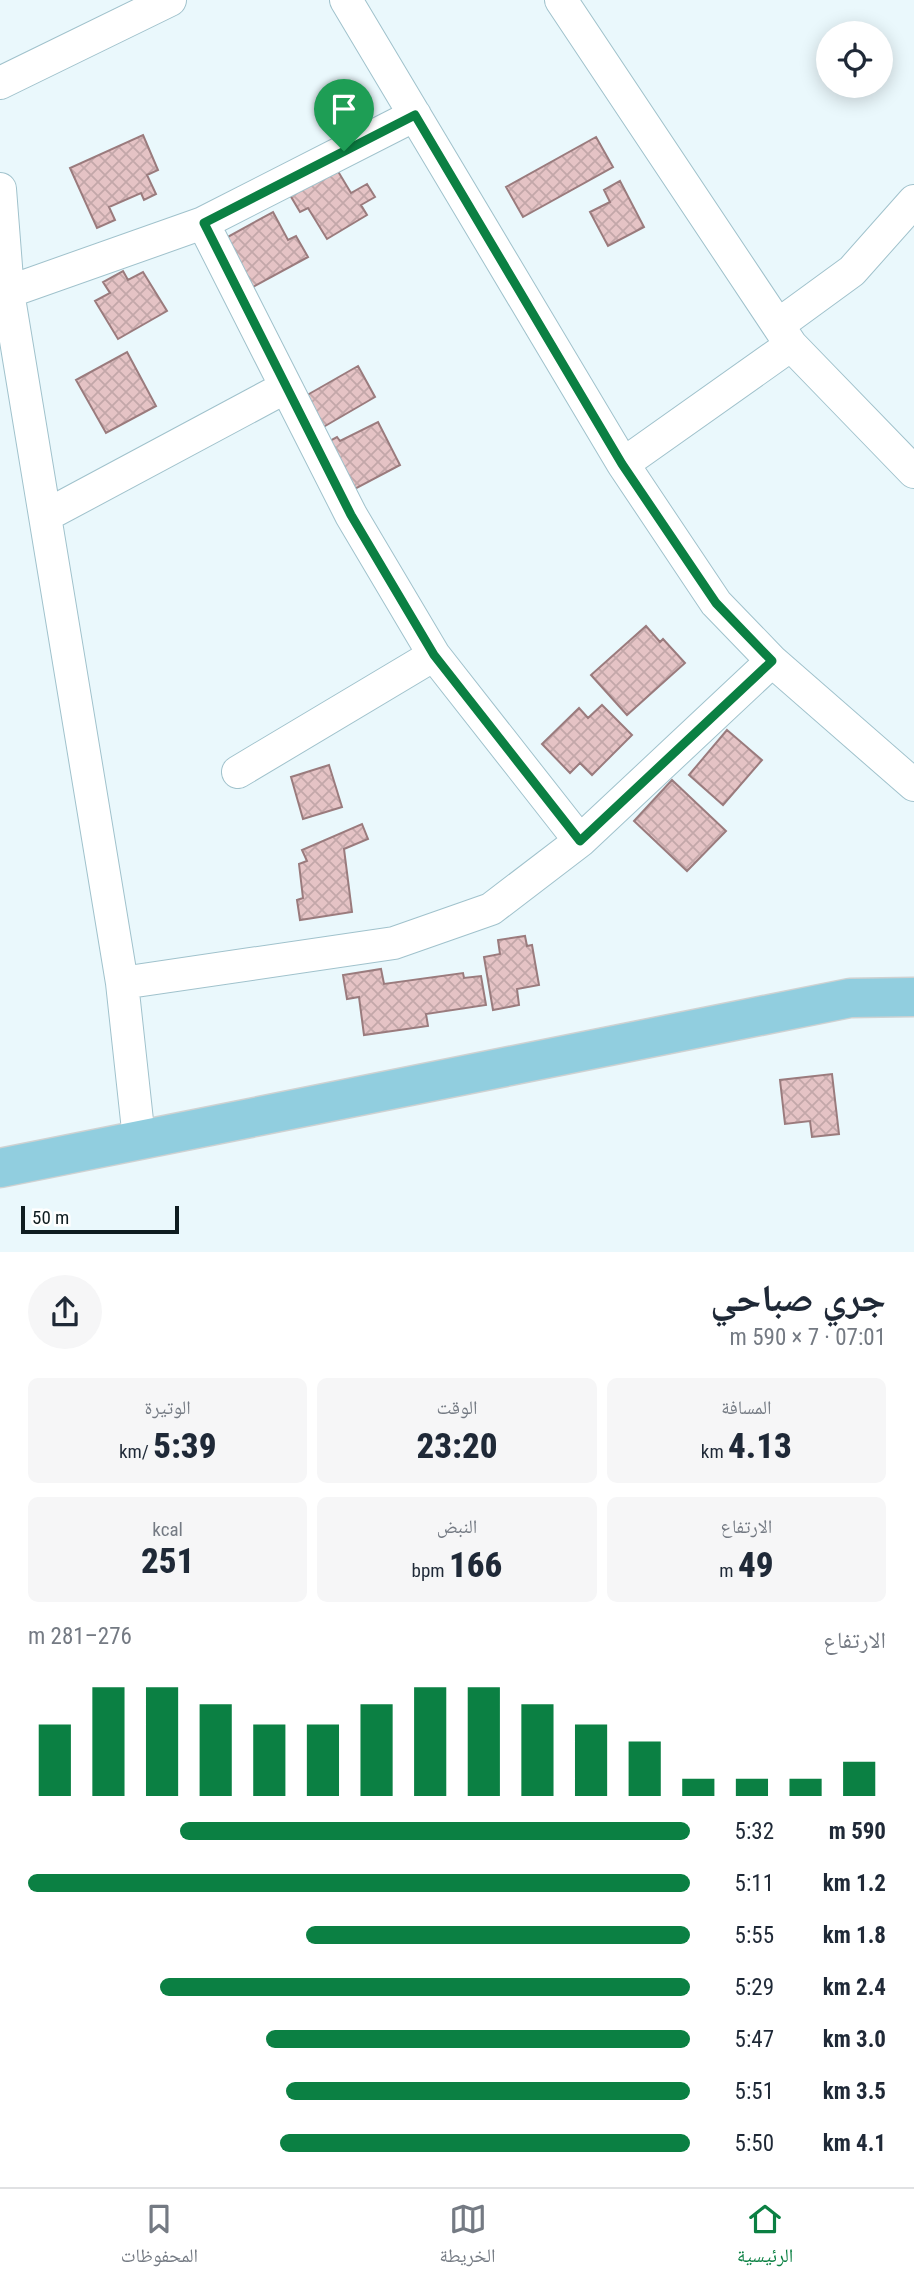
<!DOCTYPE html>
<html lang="ar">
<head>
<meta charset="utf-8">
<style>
  body { margin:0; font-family:"Roboto Condensed","Noto Naskh Arabic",sans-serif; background:#f6f6f7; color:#1f2937; direction:rtl; height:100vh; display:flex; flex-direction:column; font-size:26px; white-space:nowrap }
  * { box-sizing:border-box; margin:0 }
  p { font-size:23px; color:#747a83 }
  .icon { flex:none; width:38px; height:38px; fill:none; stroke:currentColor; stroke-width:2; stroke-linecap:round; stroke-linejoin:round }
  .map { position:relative; height:1252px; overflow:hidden; direction:ltr }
  .drawer { display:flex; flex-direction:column; background:#fff; flex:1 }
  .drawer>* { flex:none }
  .controls { position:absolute; left:816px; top:21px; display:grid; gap:14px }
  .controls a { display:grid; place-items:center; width:77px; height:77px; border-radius:50%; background:#fff; box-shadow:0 4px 18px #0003; font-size:35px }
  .scale { position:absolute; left:21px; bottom:18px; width:158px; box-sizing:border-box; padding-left:7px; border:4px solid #0f1c20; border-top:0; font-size:19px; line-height:24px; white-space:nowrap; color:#0f1c20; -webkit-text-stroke:5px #fff; paint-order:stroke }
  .pin { position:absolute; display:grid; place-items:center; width:60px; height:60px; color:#fff; margin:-72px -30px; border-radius:50% 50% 50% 0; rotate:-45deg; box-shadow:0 0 7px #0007 }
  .pin .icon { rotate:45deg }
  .round { display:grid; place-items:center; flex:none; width:74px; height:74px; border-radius:37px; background:#f6f6f7 }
  .summary { display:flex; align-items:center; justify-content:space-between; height:119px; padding:0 28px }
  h1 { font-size:38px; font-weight:800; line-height:52px }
  .stats { display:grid; grid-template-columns:repeat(3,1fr); gap:10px; height:119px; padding:7px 28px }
  .stats div { display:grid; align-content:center; border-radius:10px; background:#f6f6f7; text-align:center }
  .stats b { font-size:35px; font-weight:800 }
  .stats small { font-size:19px; font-weight:400 }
  .stats p { font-size:19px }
  .chart { height:196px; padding:14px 28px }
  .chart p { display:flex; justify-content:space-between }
  .chart svg { width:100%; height:126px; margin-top:7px; stroke:#0b8043; stroke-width:6 }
  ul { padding:0 28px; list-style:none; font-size:23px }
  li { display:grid; grid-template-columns:112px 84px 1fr; align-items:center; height:52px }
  li i { height:18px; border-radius:9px; background:#0b8043 }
  .menu { display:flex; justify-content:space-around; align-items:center; height:98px; border-top:2px solid #e0e1e3; background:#fff; font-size:19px; color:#747a83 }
  .menu a { display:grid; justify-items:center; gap:4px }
  .menu .selected { color:#0b8043 }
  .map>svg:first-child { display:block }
  .building { fill:url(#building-cross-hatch); stroke:#9a7b7d; stroke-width:2 }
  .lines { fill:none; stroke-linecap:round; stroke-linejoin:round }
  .minor-casing { stroke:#a0c2cc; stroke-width:34 }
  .major-casing { stroke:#cfd2d2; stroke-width:41 }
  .minor { stroke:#fff; stroke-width:32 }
  .major { stroke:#91cedf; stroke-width:38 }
  .route-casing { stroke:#fff; stroke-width:14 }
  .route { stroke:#0b8043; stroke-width:9 }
</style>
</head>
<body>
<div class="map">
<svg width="914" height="1253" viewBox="0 0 914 1253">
  <defs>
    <pattern id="building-cross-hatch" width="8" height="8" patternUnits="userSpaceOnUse" patternTransform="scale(1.75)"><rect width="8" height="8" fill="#e5c3c5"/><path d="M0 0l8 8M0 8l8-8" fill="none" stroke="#c3a7a9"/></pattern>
  </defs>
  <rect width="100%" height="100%" fill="#eaf8fc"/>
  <path class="building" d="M143,135L158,170L147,175L156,194L144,200L141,193L109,207L115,220L97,228L70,168Z
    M596,137L613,167L523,217L506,187Z
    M336,168L351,193L367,184L375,197L361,205L367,215L327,239L308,208L300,212L290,195Z
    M620,181L644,227L608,246L590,212L610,202L604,190Z
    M273,212L288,240L296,236L308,257L242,293L215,244Z
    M123,271L128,280L143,272L167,311L118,339L95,301L110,293L103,282Z
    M127,352L156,406L106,433L76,380Z
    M358,366L375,397L320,429L302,398Z
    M378,422L400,465L351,491L326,443L337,437L340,441Z
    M646,626L660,642L663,639L685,663L627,715L591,675Z
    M602,705L632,735L592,775L580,763L570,773L542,744L579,708L588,718Z
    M727,730L762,760L723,805L689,775Z
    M329,765L342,807L303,819L291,777Z
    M672,780L726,831L687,871L634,821Z
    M362,824L368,839L344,849L352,912L300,920L297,900L303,898L299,864L307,861L302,850Z
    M525,936L527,946L532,945L539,985L517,989L519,1005L493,1010L484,957L500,954L498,940Z
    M381,969L384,984L463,973L464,978L481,976L486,1005L426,1014L428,1026L364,1035L359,997L347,999L343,975Z
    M832,1074L839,1134L812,1137L810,1121L785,1124L780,1080Z"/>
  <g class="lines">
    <g class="minor-casing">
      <path id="minor" d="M346,0L623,464L716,603L772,661L914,785
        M561,0L791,345L914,472
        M0,83L170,0
        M0,189L8,292L122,983L139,1139
        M203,223L351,515L434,655L580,841
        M8,292L203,223L415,115
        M778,325L852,271L914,201
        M623,464L791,345
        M45,516L286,387
        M238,772L434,655
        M122,983L394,943L491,909L580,841L772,661"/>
    </g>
    <g class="major-casing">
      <path id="major" d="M0,1168L850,998L914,997"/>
    </g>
    <use href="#minor" class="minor"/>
    <use href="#major" class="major"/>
  </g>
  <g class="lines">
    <g class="route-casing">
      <path id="route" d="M415,115L622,464L716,603L772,661L580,841L434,655L351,515L204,223Z"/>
    </g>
    <use href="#route" class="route"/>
  </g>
</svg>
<div class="controls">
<a><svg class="icon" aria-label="locate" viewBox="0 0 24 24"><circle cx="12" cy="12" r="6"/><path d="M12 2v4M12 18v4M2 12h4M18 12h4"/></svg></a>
</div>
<div class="scale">50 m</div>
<div class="pin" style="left:344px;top:151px;background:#1e9e55"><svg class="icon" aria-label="arrive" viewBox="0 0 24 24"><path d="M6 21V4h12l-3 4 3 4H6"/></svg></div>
</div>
<section class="drawer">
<div class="summary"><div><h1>جري صباحي</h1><p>07:01 · 7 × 590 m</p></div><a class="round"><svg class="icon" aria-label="share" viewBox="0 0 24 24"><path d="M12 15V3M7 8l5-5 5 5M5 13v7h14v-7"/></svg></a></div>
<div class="stats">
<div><p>المسافة</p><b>4.13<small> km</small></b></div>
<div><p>الوقت</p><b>23:20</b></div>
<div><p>الوتيرة</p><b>5:39<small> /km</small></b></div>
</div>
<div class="stats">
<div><p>الارتفاع</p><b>49<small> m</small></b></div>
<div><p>النبض</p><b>166<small> bpm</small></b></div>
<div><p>kcal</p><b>251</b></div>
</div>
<div class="chart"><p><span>الارتفاع</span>276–281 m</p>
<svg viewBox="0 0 160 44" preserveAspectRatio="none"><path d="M5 44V19M15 44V6M25 44V6M35 44V12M45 44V19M55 44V19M65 44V12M75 44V6M85 44V6M95 44V12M105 44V19M115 44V25M125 44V38M135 44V38M145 44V38M155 44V32"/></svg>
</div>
<ul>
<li><b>590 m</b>5:32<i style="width:77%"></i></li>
<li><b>1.2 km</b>5:11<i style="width:100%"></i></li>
<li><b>1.8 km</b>5:55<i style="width:58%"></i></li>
<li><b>2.4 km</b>5:29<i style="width:80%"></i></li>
<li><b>3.0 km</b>5:47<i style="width:64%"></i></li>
<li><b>3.5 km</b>5:51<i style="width:61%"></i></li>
<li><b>4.1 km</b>5:50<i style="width:62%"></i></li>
</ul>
</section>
<nav class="menu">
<a class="selected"><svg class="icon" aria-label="home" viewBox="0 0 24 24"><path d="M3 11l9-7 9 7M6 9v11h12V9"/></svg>الرئيسية</a>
<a><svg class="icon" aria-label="map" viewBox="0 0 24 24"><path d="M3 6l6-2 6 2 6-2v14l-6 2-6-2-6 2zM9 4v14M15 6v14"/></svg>الخريطة</a>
<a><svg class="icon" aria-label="saved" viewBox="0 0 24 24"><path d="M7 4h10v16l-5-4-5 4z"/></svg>المحفوظات</a>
</nav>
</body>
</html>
